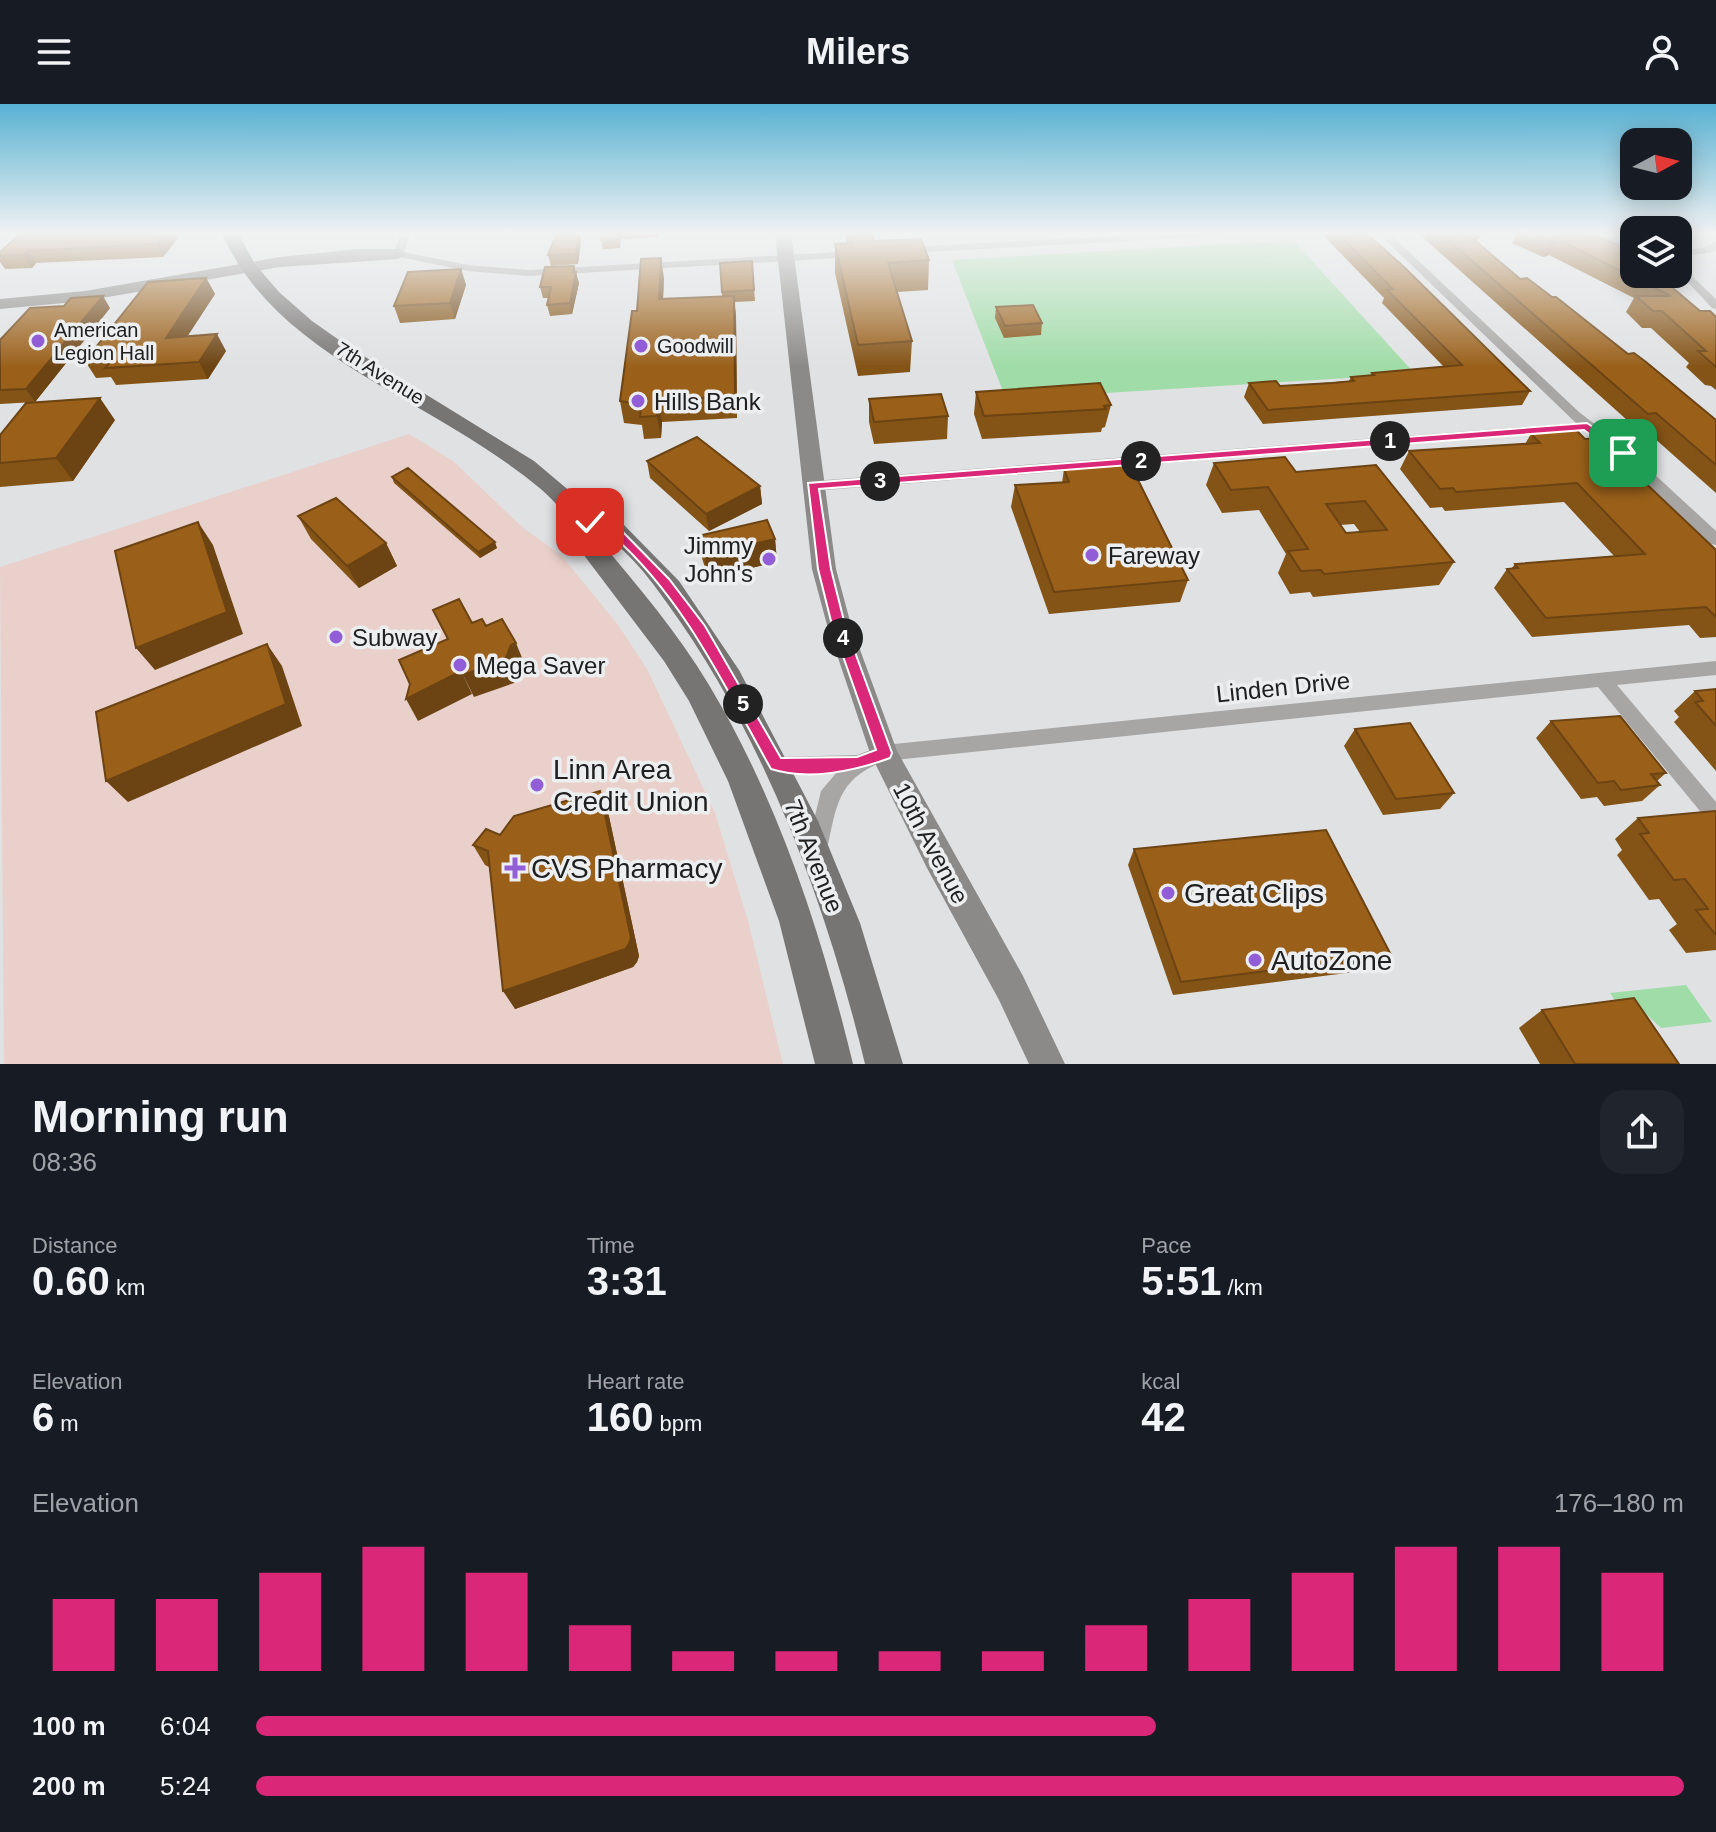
<!DOCTYPE html>
<html lang="en">
<head>
<meta charset="utf-8">
<style>
  body { margin:0; font-family:Arial,sans-serif; background:#20242c; color:#f1f3f6; height:100vh; display:flex; flex-direction:column; font-size:30px; white-space:nowrap }
  * { box-sizing:border-box; margin:0 }
  p { font-size:26px; color:#9ea1a6 }
  .icon { flex:none; width:44px; height:44px; fill:none; stroke:currentColor; stroke-width:2; stroke-linecap:round; stroke-linejoin:round }
  .map { position:relative; height:960px; overflow:hidden }
  .sheet { display:flex; flex-direction:column; background:#171b24; flex:1 }
  .sheet>* { flex:none }
  .needle { width:52px; rotate:83deg }
  .tools { position:absolute; left:1620px; top:24px; display:grid; gap:16px }
  .tools a { display:grid; place-items:center; width:72px; height:72px; border-radius:16px; background:#171b24; box-shadow:0 4px 20px #0003; font-size:40px }
  .pin { position:absolute; display:grid; place-items:center; width:68px; height:68px; color:#fff; margin:-34px; border-radius:16px; box-shadow:0 4px 12px #0006 }
  .km { position:absolute; width:40px; height:40px; margin:-20px; border-radius:50%; background:#222; color:#fff; font-size:22px; line-height:40px; text-align:center }
  .round { display:grid; place-items:center; flex:none; width:84px; height:84px; border-radius:24px; background:#20242c }
  .overview { display:flex; align-items:center; justify-content:space-between; height:136px; padding:0 32px }
  h1 { font-size:44px; font-weight:700; line-height:60px }
  .stats { display:grid; grid-template-columns:repeat(3,1fr); gap:12px; height:136px; padding:8px 32px }
  .stats div { display:grid; align-content:center }
  .stats b { font-size:40px; font-weight:700 }
  .stats small { font-size:22px; font-weight:400 }
  .stats p { font-size:22px }
  .chart { height:224px; padding:16px 32px }
  .chart p { display:flex; justify-content:space-between }
  .chart svg { width:100%; height:144px; margin-top:8px; stroke:#db2777; stroke-width:6 }
  ul { padding:0 32px; list-style:none; font-size:26px }
  li { display:grid; grid-template-columns:128px 96px 1fr; align-items:center; height:60px }
  li i { height:20px; border-radius:10px; background:#db2777 }
  header { display:flex; justify-content:space-between; align-items:center; height:104px; padding:0 32px; background:#171b24; font-size:36px; font-weight:700 }
  .map>svg:first-child { display:block }
  .commercial { fill:#ead0ca }
  .green { fill:#a0dca7 }
  .lines { fill:none; stroke-linecap:round; stroke-linejoin:round }
  .street { fill:#a7a6a5; fill-rule:evenodd }
  .secondary { fill:#8b8a88; fill-rule:evenodd }
  .primary { fill:#777574; fill-rule:evenodd }
  .wall { fill:#845316; fill-rule:evenodd }
  .shaded-wall { fill:#6c4312 }
  .building { fill:#9a601a; stroke:#6c4312; stroke-width:2; fill-rule:evenodd }
  .route { fill:#db2777; stroke:#fff; stroke-width:2 }
  .poi-dot { fill:#925ed7; stroke:#eceef0; stroke-width:3 }
  .labels { text-anchor:middle; dominant-baseline:central; stroke-width:7; stroke-linejoin:round; paint-order:stroke }
  .far-poi-label { font-size:20px; fill:#202021; stroke:#eceef0; text-anchor:start }
  .far-street-label { font-size:20px; fill:#202021; stroke:#eceef0 }
  .poi-label { font-size:24px; fill:#202021; stroke:#eceef0; text-anchor:start }
  .street-label { font-size:24px; fill:#202021; stroke:#eceef0 }
  .near-poi-label { font-size:28px; fill:#202021; stroke:#eceef0; text-anchor:start }
</style>
</head>
<body>
<header><svg class="icon" aria-label="menu" viewBox="0 0 24 24"><path d="M4 6h16M4 12h16M4 18h16"/></svg>Milers<svg class="icon" aria-label="person" viewBox="0 0 24 24"><circle cx="12" cy="8" r="4"/><path d="M4 21q1-7 8-7t8 7"/></svg></header>
<div class="map">
<svg width="1716" height="960" viewBox="0 0 1716 960">
  <rect width="100%" height="100%" fill="#dfe1e3"/>
  <path class="commercial" d="M409,330L453,357L522,423L561,451L618,521L647,565L715,709L748,817L783,960H4L0,463Z"/>
  <path class="green" d="M1293,136L1415,270L1006,295L952,156Z
    M1686,881L1712,918L1661,924L1633,898L1617,899L1610,889Z"/>
  <g class="lines">
    <path class="street" d="M401,129H411L404,148L468,161L529,166L855,147L860,150L855,153L529,172L468,167L394,152L393,150Z
      M1169,129H1225L1220,132L906,149L901,146L906,143Z
      M1378,129H1389L1579,308L1628,346L1716,427V441L1711,440L1618,352L1585,326L813,387L806,382L813,377L1576,319Z
      M1579,129H1593L1634,142V148Z
      M1716,137V145L1713,148L1678,153V147L1706,143Z
      M1678,159L1716,195V205L1712,204L1678,168Z
      M1716,557V571L1617,581L1716,698V721L1709,718L1598,583L885,657C837,675 837,701 827,745L824,752L817,754L810,752L807,745L821,687L837,668L777,669L770,667L768,661L770,655L777,653L857,651L884,641Z"/>
    <path class="secondary" d="M775,129H791L836,465L851,521L897,647L1023,872L1065,960H1029L999,896L927,764L870,649L827,521L812,465Z
      M358,145H398L406,150L398,155L280,163L85,197L0,205V195L85,187L280,153Z"/>
    <path class="primary" d="M222,129H238L255,160L279,188L312,217L349,243L534,357L597,410L624,421L679,477L739,566L818,717L860,819L903,960H865C826,799 765,634 667,499C650,475 627,444 600,430L599,436C638,482 678,529 709,581C779,698 821,828 853,960H815L779,817L728,677L689,597L664,557L574,438L577,420C565,410 554,397 542,386C523,370 503,356 483,343C391,282 268,236 222,129Z"/>
  </g>
  <path class="wall" d="M21,129H180L181,130L163,153L36,159L32,164L5,165L0,158V152Z
    M557,129H579L581,137L578,160L551,162L548,151Z
    M602,129H659V133L621,135L620,144L603,145L601,136Z
    M845,129H872L874,137L929,156L928,186L897,188L912,237L910,268L858,272L835,169V140L847,139Z
    M1321,129H1366L1530,287L1522,301L1263,320L1244,293L1249,279L1280,282L1349,277L1351,273L1371,272L1372,269L1444,263L1382,199L1384,194Z
    M1418,129H1474L1479,133L1477,138L1520,175L1628,250L1716,316V389L1644,325H1637Z
    M1517,129H1589L1634,170H1672L1667,179L1700,207L1716,213V286L1711,282L1705,281L1686,263L1689,259L1651,224H1642L1626,208L1634,194L1549,151L1543,153L1512,139Z
    M752,157L755,197L734,198L736,212L737,314L662,318L661,334L644,335L642,321L624,319L620,297L637,207L664,174L663,195L722,192L720,159Z
    M461,165L466,181L455,215L400,219L394,202Z
    M575,168L579,179L572,210L550,212L547,201L549,194H543L540,183Z
    M206,174L215,190L187,232L226,247L208,275L116,281L111,273L96,274L85,257Z
    M996,203L1042,219L1041,231L1004,234L995,214Z
    M110,204L35,298L0,300V236Z
    M976,288L1111,301L1105,323L1102,324L1101,328L982,335L974,310Z
    M869,295L948,312L947,335L874,340L869,318Z
    M115,316L73,377L0,383V331Z
    M1531,330L1585,335L1716,446V533L1700,534L1689,521L1532,533L1494,484L1507,465H1511L1515,460L1614,452L1564,398L1445,407L1442,403L1430,404L1400,365L1409,347L1525,340Z
    M647,357L760,382L762,400L709,427L650,374Z
    M1214,359L1296,368L1376,361L1454,458L1439,481L1313,493L1310,488L1290,490L1278,469L1286,450L1259,406L1222,409L1206,381ZM1354,420L1360,428L1346,429L1340,421Z
    M1064,365L1188,476L1180,498L1049,510L1011,403L1015,381L1062,379Z
    M392,373L497,444L480,454L394,379Z
    M298,412L386,439L397,462L359,484L311,435Z
    M698,432L775,435L777,458L708,474L702,454Z
    M1716,585V667L1674,618L1679,613L1674,607L1695,587Z
    M1551,617L1666,669L1657,677L1660,681L1642,697L1604,702L1597,693L1581,695L1536,634Z
    M1355,625L1454,689L1440,705L1383,711L1344,642Z
    M608,708L639,852L637,858L633,863L515,905L489,763L485,761L473,741L500,731Z
    M1716,708V846L1686,849L1669,826L1677,820L1659,795L1649,796L1617,751L1622,746L1615,735L1638,714Z
    M1134,745L1391,851L1378,865L1173,891L1128,761Z
    M1542,906L1679,960H1540L1519,924Z"/>
  <path class="shaded-wall" d="M166,129H180L181,130L163,153L156,140Z
    M579,129L581,137L578,160L576,150Z
    M1557,136L1549,151L1543,153L1552,138Z
    M28,147L36,159L32,164L23,151Z
    M661,154L664,174L662,216L659,195Z
    M574,162L579,179L572,210L570,199Z
    M461,165L466,181L455,215L450,199Z
    M1672,170L1662,185L1661,174Z
    M206,174L215,190L176,250L166,234Z
    M103,192L110,204L35,298L26,285Z
    M734,192L736,212L737,314L735,292Z
    M217,230L226,247L208,275L199,258Z
    M100,294L115,316L73,377L56,354Z
    M658,296L662,318L661,334L657,312Z
    M760,382L762,400L709,427L706,410Z
    M198,418L213,441L243,530L155,566L136,544Z
    M775,435L777,458L708,474L704,451Z
    M495,438L497,444L480,454L478,448Z
    M386,439L397,462L359,484L347,462Z
    M516,539L525,561L520,563L514,579L474,593L463,571Z
    M267,540L282,562L302,622L128,698L106,677Z
    M461,567L472,590L418,617L406,595Z
    M600,687L608,708L639,852L637,858L633,863L515,905L503,887Z"/>
  <path class="building" d="M21,129H166L156,140L28,147L23,151L0,152V148Z
    M557,129H579L576,150L548,151Z
    M602,129H619V135L601,136Z
    M851,129H872L874,137L921,135L929,156L888,159L912,237L858,241L835,140L853,139Z
    M1337,129H1366L1404,163L1530,287L1268,306L1249,279L1276,277L1280,282L1332,279L1354,277L1351,273L1374,271L1372,269L1462,261L1387,186L1393,185Z
    M1440,129H1474L1479,133H1471L1520,175L1527,174L1552,193H1556L1628,250L1634,249L1646,258L1716,316V361L1656,309L1648,310Z
    M1532,129H1589L1634,148V170H1672L1661,174L1700,207H1710L1716,213V263L1698,247H1706L1662,207H1653L1636,192H1671L1567,140L1557,136L1552,138Z
    M661,154L659,195L734,192L735,292L658,296L657,312L640,313L641,300L620,297L632,207H637L641,155Z
    M752,157L754,186L722,188L720,159Z
    M574,162L573,168H576L570,199L547,201L551,183H540L545,163Z
    M461,165L450,199L394,202L408,168Z
    M206,174L166,234L217,230L199,258L105,264L112,256L85,257L148,178Z
    M103,192L26,285L0,286V236L30,204L64,202L71,194Z
    M1033,201L1042,219L1005,222L996,203Z
    M1100,279L1111,301L1104,302L1106,305L984,312L976,288Z
    M941,290L948,312L874,318L869,295Z
    M100,294L56,354L0,359V331L26,299Z
    M1576,326L1585,335L1598,334L1716,446V513L1706,503L1546,514L1507,465L1518,464L1515,460L1645,450L1577,379L1456,388L1453,384L1440,385L1409,347L1540,339L1531,330Z
    M697,333L760,382L706,410L647,357Z
    M1285,353L1296,368L1376,361L1454,458L1324,470L1321,466L1301,467L1288,447L1308,445L1268,383L1231,386L1214,359ZM1365,397L1387,426L1346,429L1326,400Z
    M1130,360L1188,476L1054,488L1015,381L1069,378L1064,365Z
    M408,364L495,438L478,448L392,373Z
    M336,394L386,439L347,462L298,412Z
    M767,416L775,435L704,451L698,432Z
    M198,418L227,508L136,544L115,447Z
    M459,495L472,519L482,515L486,522L502,515L516,539L511,541L505,556L463,571L461,567L406,595L410,580L399,556L448,535L433,506Z
    M267,540L286,600L106,677L96,608Z
    M1716,585V622L1695,598L1703,597L1695,587Z
    M1620,612L1666,669L1651,670L1660,681L1621,686L1614,677L1598,679L1551,617Z
    M1410,619L1454,689L1396,695L1355,625Z
    M600,687L631,834L629,840L625,845L503,887L488,747L473,741L486,725L500,731L514,712Z
    M1715,707L1716,708V830H1715L1696,806L1708,805L1685,775L1674,776L1640,730L1649,729L1638,714Z
    M1326,726L1391,851L1181,878L1134,745Z
    M1634,894L1679,960H1575L1542,906Z"/>
  <linearGradient id="sky" x2="0" y2="1"><stop stop-color="#58b1d2"/><stop offset="0.49" stop-color="#f1f2f2"/><stop offset="1" stop-color="#f1f2f2" stop-opacity="0"/></linearGradient>
  <rect width="1716" height="263" fill="url(#sky)"/>
  <path class="route" d="M1587,319L1627,347V352H1619L1584,326L819,385L831,465L845,521L892,649L890,654C855,667 808,677 771,665C725,583 684,494 611,430C604,424 592,425 584,418L590,414L617,422L669,475L705,522L781,654L857,653L876,646L832,521L818,465L808,379Z"/>
  <g class="poi-dot">
    <circle cx="38" cy="237" r="8"/>
    <circle cx="641" cy="242" r="8"/>
    <circle cx="638" cy="297" r="8"/>
    <circle cx="1092" cy="451" r="8"/>
    <circle cx="769" cy="455" r="8"/>
    <circle cx="336" cy="533" r="8"/>
    <circle cx="460" cy="561" r="8"/>
    <circle cx="537" cy="681" r="8"/>
    <path d="M511 752h8v8h8v8h-8v8h-8v-8h-8v-8h8z"/>
    <circle cx="1168" cy="789" r="8"/>
    <circle cx="1255" cy="856" r="8"/>
  </g>
  <g class="labels">
    <g class="far-poi-label">
      <text x="54" y="226">American<tspan x="54" dy="23">Legion Hall</tspan></text>
      <text x="657" y="242">Goodwill</text>
    </g>
    <g class="far-street-label">
      <text transform="translate(380 269) rotate(32)">7th Avenue</text>
    </g>
    <g class="poi-label">
      <text x="654" y="297">Hills Bank</text>
      <text x="753" y="441" text-anchor="end">Jimmy<tspan x="753" dy="28">John's</tspan></text>
      <text x="1108" y="451">Fareway</text>
      <text x="352" y="533">Subway</text>
      <text x="476" y="561">Mega Saver</text>
    </g>
    <g class="street-label">
      <text transform="translate(1283 583) rotate(-6)">Linden Drive</text>
      <text transform="translate(931 739) rotate(62)">10th Avenue</text>
      <text transform="translate(814 752) rotate(68)">7th Avenue</text>
    </g>
    <g class="near-poi-label">
      <text x="553" y="665">Linn Area<tspan x="553" dy="32">Credit Union</tspan></text>
      <text x="531" y="764">CVS Pharmacy</text>
      <text x="1184" y="789">Great Clips</text>
      <text x="1271" y="856">AutoZone</text>
    </g>
  </g>
</svg>
<div class="tools">
<a><svg class="needle" viewBox="-14 -14 28 28"><path d="M0-13l5 13h-10z" fill="#e53935"/><path d="M0 13l5-13h-10z" fill="#9ea1a6"/></svg></a>
<a><svg class="icon" aria-label="layers" viewBox="0 0 24 24"><path d="M12 4l9 5-9 5-9-5zM3 14l9 5 9-5"/></svg></a>
</div>
<div class="pin" style="left:1623px;top:349px;background:#1e9e55"><svg class="icon" aria-label="arrive" viewBox="0 0 24 24"><path d="M6 21V4h12l-3 4 3 4H6"/></svg></div>
<div class="pin" style="left:590px;top:418px;background:#d93025"><svg class="icon" aria-label="check" viewBox="0 0 24 24"><path d="M5 12l5 5 9-10"/></svg></div>
<b class="km" style="left:1390px;top:337px">1</b>
<b class="km" style="left:1141px;top:357px">2</b>
<b class="km" style="left:880px;top:377px">3</b>
<b class="km" style="left:843px;top:534px">4</b>
<b class="km" style="left:743px;top:600px">5</b>
</div>
<section class="sheet">
<div class="overview"><div><h1>Morning run</h1><p>08:36</p></div><a class="round"><svg class="icon" aria-label="share" viewBox="0 0 24 24"><path d="M12 15V3M7 8l5-5 5 5M5 13v7h14v-7"/></svg></a></div>
<div class="stats">
<div><p>Distance</p><b>0.60<small> km</small></b></div>
<div><p>Time</p><b>3:31</b></div>
<div><p>Pace</p><b>5:51<small> /km</small></b></div>
</div>
<div class="stats">
<div><p>Elevation</p><b>6<small> m</small></b></div>
<div><p>Heart rate</p><b>160<small> bpm</small></b></div>
<div><p>kcal</p><b>42</b></div>
</div>
<div class="chart"><p><span>Elevation</span>176–180 m</p>
<svg viewBox="0 0 160 44" preserveAspectRatio="none"><path d="M5 44V22M15 44V22M25 44V14M35 44V6M45 44V14M55 44V30M65 44V38M75 44V38M85 44V38M95 44V38M105 44V30M115 44V22M125 44V14M135 44V6M145 44V6M155 44V14"/></svg>
</div>
<ul>
<li><b>100 m</b>6:04<i style="width:63%"></i></li>
<li><b>200 m</b>5:24<i style="width:100%"></i></li>
</ul>
</section>
</body>
</html>
